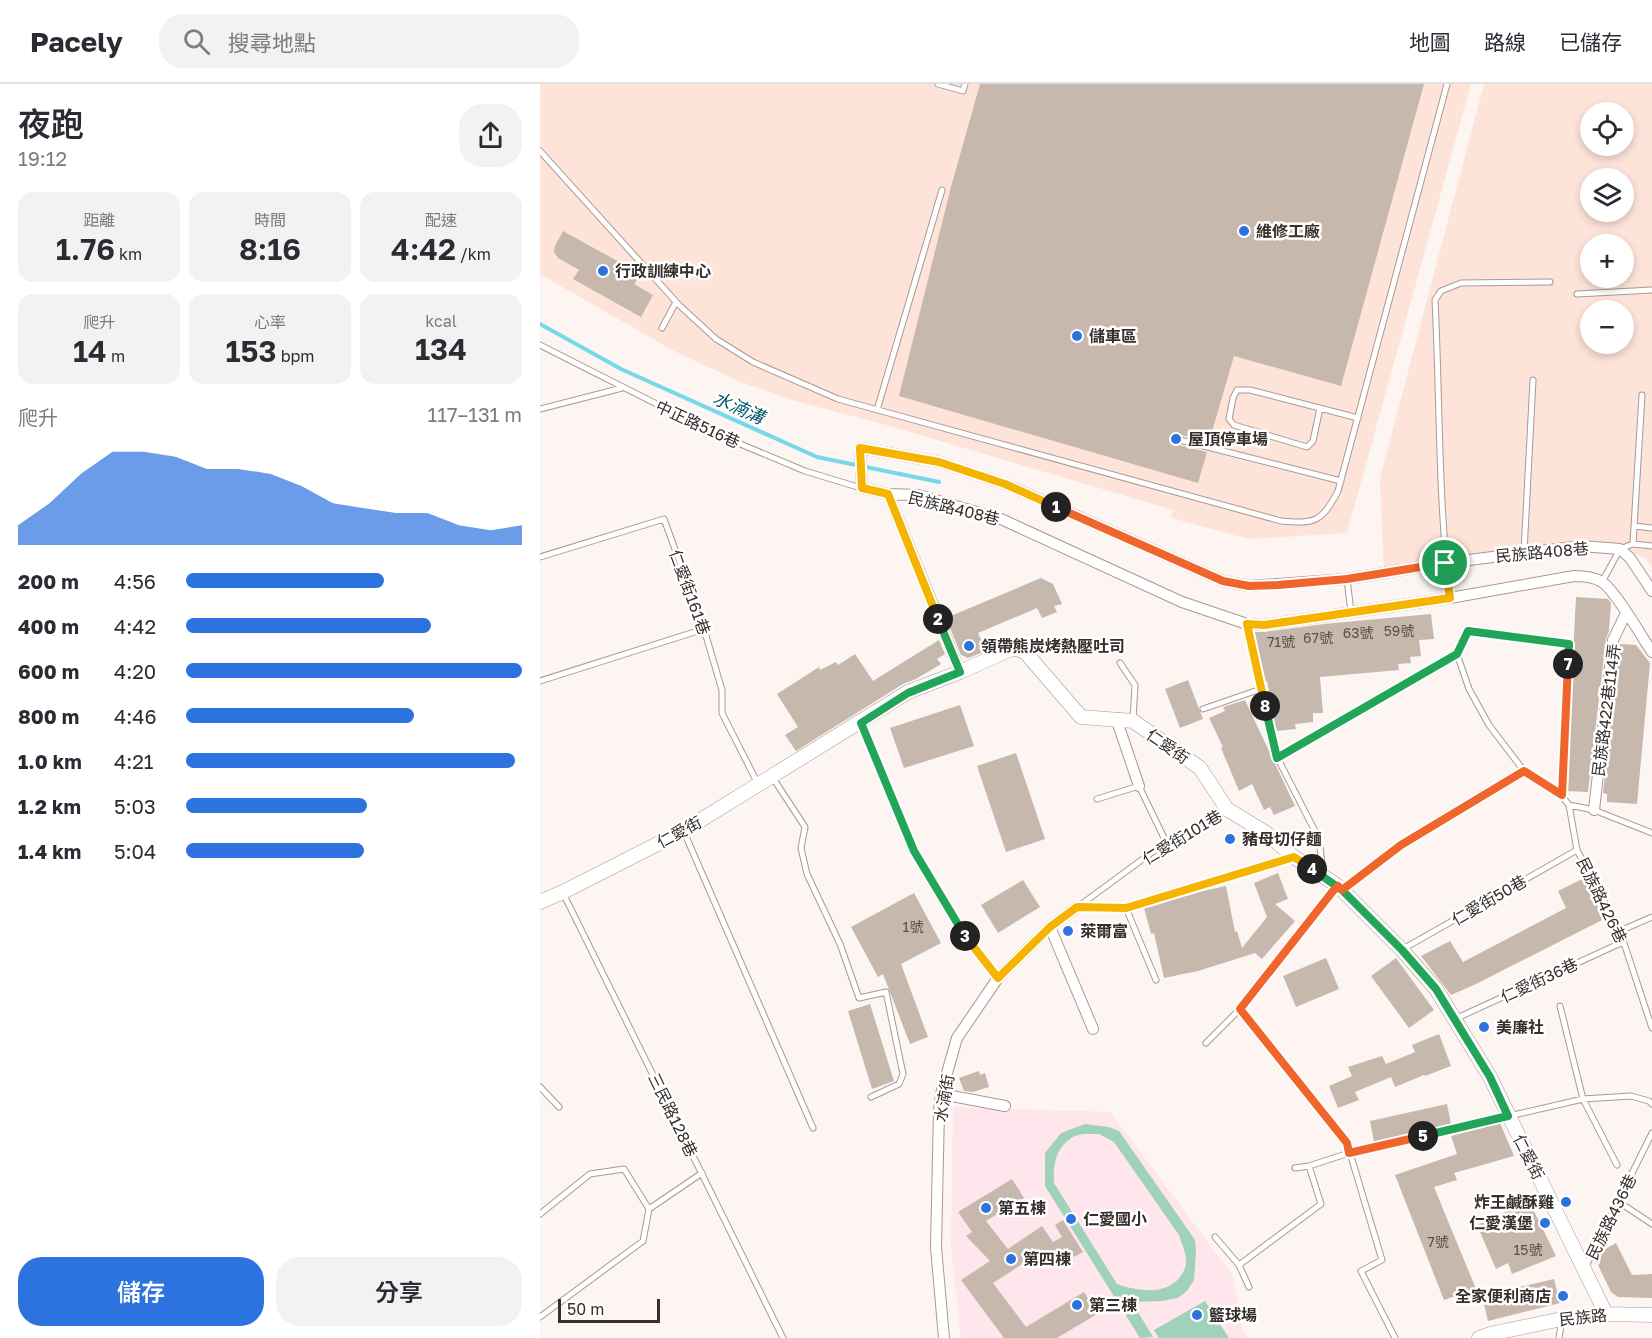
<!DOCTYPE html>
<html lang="zh-TW">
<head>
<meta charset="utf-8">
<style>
  body { margin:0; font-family:"Golos Text","Noto Sans TC",sans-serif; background:#f2f2f3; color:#2b2b33; height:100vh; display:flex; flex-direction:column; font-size:22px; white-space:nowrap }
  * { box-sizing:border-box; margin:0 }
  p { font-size:20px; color:#7c7c81 }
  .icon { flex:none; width:33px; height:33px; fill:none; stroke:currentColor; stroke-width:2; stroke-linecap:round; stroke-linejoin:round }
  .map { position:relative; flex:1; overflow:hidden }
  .side { display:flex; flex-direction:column; background:#fff; width:540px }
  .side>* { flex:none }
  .tools { position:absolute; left:1040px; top:18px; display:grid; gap:12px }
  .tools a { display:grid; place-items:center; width:54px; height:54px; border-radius:50%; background:#fff; box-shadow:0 3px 9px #0003; font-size:30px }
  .scale { position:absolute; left:18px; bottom:15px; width:102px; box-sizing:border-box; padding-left:6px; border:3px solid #362f2c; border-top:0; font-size:16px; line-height:21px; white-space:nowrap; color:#362f2c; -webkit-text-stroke:4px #fff; paint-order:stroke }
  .pin { position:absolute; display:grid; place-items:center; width:51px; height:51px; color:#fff; margin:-26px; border:3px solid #fff; border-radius:50%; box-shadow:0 2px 6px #0007 }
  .km { position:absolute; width:30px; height:30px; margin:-15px; border-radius:50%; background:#222; color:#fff; font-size:16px; line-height:30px; text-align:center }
  .round { display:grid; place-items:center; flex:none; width:63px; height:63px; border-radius:24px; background:#f2f2f3 }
  .summary { display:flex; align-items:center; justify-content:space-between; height:102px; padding:0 18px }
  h1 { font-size:33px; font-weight:600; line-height:45px }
  .metrics { display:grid; grid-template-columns:repeat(3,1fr); gap:9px; height:102px; padding:6px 18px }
  .metrics div { display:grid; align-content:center; border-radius:15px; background:#f2f2f3; text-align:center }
  .metrics b { font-size:30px; font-weight:600 }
  .metrics small { font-size:16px; font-weight:400 }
  .metrics p { font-size:16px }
  .chart { height:168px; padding:12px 18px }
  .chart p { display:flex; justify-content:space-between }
  .chart svg { width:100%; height:108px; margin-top:6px; fill:#2d73e0; opacity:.7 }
  .cta { display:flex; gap:12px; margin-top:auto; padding:12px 18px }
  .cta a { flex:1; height:69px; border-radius:24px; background:#2d73e0; color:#fff; font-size:24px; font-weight:600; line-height:69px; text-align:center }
  .cta a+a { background:#f2f2f3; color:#2b2b33 }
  ul { padding:0 18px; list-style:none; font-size:20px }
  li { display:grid; grid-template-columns:96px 72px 1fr; align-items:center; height:45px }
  li i { height:15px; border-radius:8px; background:#2d73e0 }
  header { display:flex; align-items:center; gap:36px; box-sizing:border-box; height:84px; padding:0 30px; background:#fff; border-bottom:2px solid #e1e1e2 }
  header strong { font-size:28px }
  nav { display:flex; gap:33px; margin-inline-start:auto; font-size:21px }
  .search { width:420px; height:54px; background:#f2f2f3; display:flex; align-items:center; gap:15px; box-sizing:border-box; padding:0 21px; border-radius:24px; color:#7c7c81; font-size:22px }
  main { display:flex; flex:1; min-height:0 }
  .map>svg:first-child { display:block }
  .built { fill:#fee3d9; fill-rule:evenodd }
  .education { fill:#ffe5ec }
  .green { fill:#a0d1ba; fill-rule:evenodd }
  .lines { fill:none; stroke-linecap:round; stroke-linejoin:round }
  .stream { stroke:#77d8ea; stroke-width:4 }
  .building { fill:#c7b8ad }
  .service-casing { stroke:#aa9993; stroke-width:7 }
  .minor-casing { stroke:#aa9993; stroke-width:12 }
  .tertiary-casing { stroke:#aa9993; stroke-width:15 }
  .service { stroke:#fff; stroke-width:5 }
  .minor { stroke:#fff; stroke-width:10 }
  .tertiary { stroke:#fff; stroke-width:14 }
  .split-1-casing { stroke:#fff; stroke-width:12 }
  .split-2-casing { stroke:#fff; stroke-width:12 }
  .split-3-casing { stroke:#fff; stroke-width:12 }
  .split-4-casing { stroke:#fff; stroke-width:12 }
  .split-5-casing { stroke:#fff; stroke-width:12 }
  .split-6-casing { stroke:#fff; stroke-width:12 }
  .split-7-casing { stroke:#fff; stroke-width:12 }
  .split-8-casing { stroke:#fff; stroke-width:12 }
  .split-9-casing { stroke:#fff; stroke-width:12 }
  .split-1 { stroke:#f0652b; stroke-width:8 }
  .split-2 { stroke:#f5b400; stroke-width:8 }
  .split-3 { stroke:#22a559; stroke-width:8 }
  .split-4 { stroke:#f5b400; stroke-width:8 }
  .split-5 { stroke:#22a559; stroke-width:8 }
  .split-6 { stroke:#f0652b; stroke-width:8 }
  .split-7 { stroke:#f0652b; stroke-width:8 }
  .split-8 { stroke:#22a559; stroke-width:8 }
  .split-9 { stroke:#f5b400; stroke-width:8 }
  .poi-dot { fill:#2d73e0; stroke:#fff; stroke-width:2 }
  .labels { text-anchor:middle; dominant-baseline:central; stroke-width:5; stroke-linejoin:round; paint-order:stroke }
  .number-label { font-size:14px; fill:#5a514c }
  .poi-label { font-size:16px; font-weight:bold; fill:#362f2c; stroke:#fff; text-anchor:start }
  .street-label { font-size:16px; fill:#362f2c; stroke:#fff }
  .water-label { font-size:18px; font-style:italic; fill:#005a67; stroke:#fff }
</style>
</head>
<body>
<header>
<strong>Pacely</strong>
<div class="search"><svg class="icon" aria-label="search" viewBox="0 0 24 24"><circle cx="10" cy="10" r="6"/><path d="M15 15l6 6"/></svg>搜尋地點</div>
<nav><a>地圖</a><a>路線</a><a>已儲存</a></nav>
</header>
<main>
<section class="side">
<div class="summary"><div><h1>夜跑</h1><p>19:12</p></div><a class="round"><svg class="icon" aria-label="share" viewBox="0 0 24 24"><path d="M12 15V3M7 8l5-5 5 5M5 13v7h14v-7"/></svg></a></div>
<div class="metrics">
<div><p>距離</p><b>1.76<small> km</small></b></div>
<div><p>時間</p><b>8:16</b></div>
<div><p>配速</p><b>4:42<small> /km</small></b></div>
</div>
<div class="metrics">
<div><p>爬升</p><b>14<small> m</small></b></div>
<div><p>心率</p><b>153<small> bpm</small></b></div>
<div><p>kcal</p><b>134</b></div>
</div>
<div class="chart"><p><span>爬升</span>117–131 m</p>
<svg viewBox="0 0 160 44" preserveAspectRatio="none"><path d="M0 44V36L10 27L20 15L30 6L40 6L50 8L60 13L70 13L80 15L90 20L100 27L110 29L120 31L130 31L140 36L150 38L160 36V44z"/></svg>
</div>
<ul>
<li><b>200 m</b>4:56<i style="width:59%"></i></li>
<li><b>400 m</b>4:42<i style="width:73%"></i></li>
<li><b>600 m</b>4:20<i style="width:100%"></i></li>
<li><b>800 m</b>4:46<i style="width:68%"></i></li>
<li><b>1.0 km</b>4:21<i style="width:98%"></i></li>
<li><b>1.2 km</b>5:03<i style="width:54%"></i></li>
<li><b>1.4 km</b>5:04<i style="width:53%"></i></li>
</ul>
<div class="cta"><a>儲存</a><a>分享</a></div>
</section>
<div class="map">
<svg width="1112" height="1254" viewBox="0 0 1112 1254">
  <rect width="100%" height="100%" fill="#fcf5f2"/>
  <path class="built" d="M0,0H931L807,449L709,455L631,434L633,426L343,340L255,317L198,297L134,267L0,190Z
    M944,0H1112V484L1105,474L1085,465L1063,463L844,492L840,394ZM1050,28H1083V62H1050ZM1050,94H1083V128H1050ZM1050,160H1083V194H1050ZM1050,226H1083V260H1050Z"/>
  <path class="education" d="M413,1023L570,1028L693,1192L702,1245L708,1254H421L411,1162Z"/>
  <path class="green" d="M545,1040L569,1043L579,1047L655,1156L656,1168L654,1196L647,1207L638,1214L622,1217L592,1218L613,1253L600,1254L505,1102V1069L521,1049ZM543,1050H559L574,1058L639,1151C642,1161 649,1174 645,1184C634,1213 599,1208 577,1200L514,1099C513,1084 515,1065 530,1055C533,1052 539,1051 543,1050Z
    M665,1217L689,1254H619L614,1246Z"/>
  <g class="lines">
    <path class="stream" d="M0,240L81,285L277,373L399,398"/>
  </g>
  <path class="building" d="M440,0H884L801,302L694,272L669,358L637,350L632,353L634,360L667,368L658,399L359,312L411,103Z
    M23,147L90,184L87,190L97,196L94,200L113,211L101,233L33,195L39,186L18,174L14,168L15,162Z
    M501,494L513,500L522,520L514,522L517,528L502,534L497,524L438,549L446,567L428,574L421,571L406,534Z
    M1036,513L1068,515L1071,519L1069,547L1066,555L1048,708L1026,707Z
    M891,530L894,555L879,556L881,572L870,573L871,579L858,580L859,586L780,593L783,629H773V638L755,640L756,645L736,647L727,597L725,598L714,548H725L784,540Z
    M399,556L405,570L397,575L401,580L376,595L363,600L256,667L245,651L258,643L237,610L279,583L280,586L296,578L298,581L315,570L333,597Z
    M1080,560L1096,561L1110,579L1097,720L1067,718V710L1063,709Z
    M648,596L663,635L640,644L625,605Z
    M705,616L755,722L734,731L730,723L724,726L712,700L699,707L681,664L683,663L669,634L685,627L683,623Z
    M420,621L434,662L364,684L350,644Z
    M476,669L505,755L466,768L437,682Z
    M738,789L748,815L735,820L755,837L722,875L715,869L658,887L624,894L614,849L611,850L604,824L653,809L686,802L695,848L697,847L702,864L727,833L714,799Z
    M1044,794L1064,835L936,900L911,911L881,872L910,857L923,878L1026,824L1018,807Z
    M483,796L500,823L458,849L441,821Z
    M374,809L401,859L361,880L388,953L370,960L343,890L338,893L311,843Z
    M786,874L799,905L756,923L743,892Z
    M856,874L894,926L869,944L831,892Z
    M330,920L354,997L332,1005L308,927Z
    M899,950L911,982L885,992L884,991L855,1003L851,993L815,1008L819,1016L798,1024L789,1002L812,992L808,983L842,972L846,980L875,968L872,961Z
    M439,987L440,991L445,989L449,1003L433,1008L424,1007L419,994Z
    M907,1020L911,1040L834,1058L830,1037Z
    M960,1039L974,1072L914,1089L917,1096L894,1103L936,1205L904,1216L855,1091L917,1070L911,1052Z
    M472,1095L484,1114L446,1137L468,1165L502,1142L513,1158L522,1153L515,1141L523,1136L543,1168L534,1173L530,1166L512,1179L504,1166L453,1199L486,1243L544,1208L557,1230L517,1254H464L421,1196L450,1177L426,1152L432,1148L418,1128Z
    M989,1117L1016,1172L972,1190L968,1179L956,1185L937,1141Z
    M1076,1159L1092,1191L1112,1190V1214L1078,1213L1071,1208L1058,1181L1060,1179L1057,1173H1059L1058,1169Z
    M1014,1195L1020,1219L948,1237L942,1212Z"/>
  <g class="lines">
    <g class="service-casing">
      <path id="service" d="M398,0L423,7L425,0
        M0,67L139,221L176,255L213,278L298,315L741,437C775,440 782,438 798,407L907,0
        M1037,210L1112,206
        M122,244L136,218
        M0,261L174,349L265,387L321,404
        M780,324L773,357L767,363L694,341L689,335L693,314L697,306H710L818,334
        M0,325L82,304
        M337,326L402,106
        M636,355L801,397
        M1094,442L1112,444
        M1093,460L1102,311
        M984,468L993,296
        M0,473L124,435L164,545L182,606V629L218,700
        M807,495L811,528
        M1062,498L1080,465L1093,460L1112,462
        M910,514C898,416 900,315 895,216L901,207L921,199L1010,198
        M707,540L737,673L779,755L783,788
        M917,570L928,547L1029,560L1021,711
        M580,579L595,601L593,635
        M0,597L164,545
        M663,625L721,605
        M321,639C338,682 354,726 374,767C396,813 425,856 458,894
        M737,673L917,570L929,605L949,641L984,687L1021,711L1029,721L1054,726L1112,749
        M233,694L265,743L261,764L267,790L300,860L319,914L346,908L363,990L359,1000L331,1013
        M557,715L599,702L626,758
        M1029,721L1037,766L1080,847L1112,944
        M144,748L273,1044
        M804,805L861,761L984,687
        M23,809L243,1254
        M539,822L626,758L660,745L686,726
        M537,823L586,824L753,773
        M586,824L616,896
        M1080,847L1112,833
        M863,865L1037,766
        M1020,922L1043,1015L1077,1081
        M700,925L807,1059L842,1176L821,1187L855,1254
        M917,934L1083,858
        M666,959L700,925L797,803
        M0,1003L19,1023
        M755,1084L769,1082
        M1079,1118L1112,1140
        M0,1130L50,1090L84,1085L109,1125
        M675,1153L699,1181L781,1120L769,1082L809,1069L1043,1015L1091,1012L1109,1017L1112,1020
        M699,1181L709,1203
        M1046,1182L1112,1049
        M0,1233L103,1157L109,1125L162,1089
        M1019,1254L1022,1235"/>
    </g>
    <g class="minor-casing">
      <path id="minor" d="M348,410L420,588
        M1112,507L1090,474L1080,465L1041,462L905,479L807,495L709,502L683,497L465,400L399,378L320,364L322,404L348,410L378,411L461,435L642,518L707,540L724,541L910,514L1034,492C1043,492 1054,493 1062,498C1075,506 1102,553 1112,568
        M576,634L599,702
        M1054,726L1073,556L1086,529
        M510,843L553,945
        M401,1010L465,1022
        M404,1254L396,1163L399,1026L401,1010L417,954L458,894L510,843L537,823"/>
    </g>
    <g class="tertiary-casing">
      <path id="tertiary" d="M0,818L23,808L143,747L368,608L420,588L469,566L477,565L485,568L541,633L593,637L660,684L687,725L726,749L754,773L798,802L862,866L896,905L950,993L1066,1230
        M939,1254L950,1250L1022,1235L1066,1230L1112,1231"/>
    </g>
    <use href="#service" class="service"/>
    <use href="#minor" class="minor"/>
    <use href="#tertiary" class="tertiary"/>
  </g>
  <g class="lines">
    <g class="split-1-casing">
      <path id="split-1" d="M516,423L683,497L709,502L738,501L807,495L905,479"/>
    </g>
    <g class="split-2-casing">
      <path id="split-2" d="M398,535L348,410L322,404L320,364L399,378L465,400L516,423"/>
    </g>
    <g class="split-3-casing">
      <path id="split-3" d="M398,535L420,588L368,609L321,639L374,767L425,852"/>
    </g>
    <g class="split-4-casing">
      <path id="split-4" d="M425,852L458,894L510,843L537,823L586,824L754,773L772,785"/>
    </g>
    <g class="split-5-casing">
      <path id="split-5" d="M772,785L802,806L862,866L896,905L950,993L968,1032L883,1052"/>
    </g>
    <g class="split-6-casing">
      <path id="split-6" d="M793,807L700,925L807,1059L809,1069L883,1052"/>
    </g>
    <g class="split-7-casing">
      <path id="split-7" d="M793,807L798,802L802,806L861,761L984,687L1022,711L1028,580"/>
    </g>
    <g class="split-8-casing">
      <path id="split-8" d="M725,622L737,674L917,570L928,547L1029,560L1028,580"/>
    </g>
    <g class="split-9-casing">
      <path id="split-9" d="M725,622L707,540L724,541L910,514L905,479"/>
    </g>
    <use href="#split-1" class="split-1"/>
    <use href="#split-2" class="split-2"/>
    <use href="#split-3" class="split-3"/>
    <use href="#split-4" class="split-4"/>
    <use href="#split-5" class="split-5"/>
    <use href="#split-6" class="split-6"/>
    <use href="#split-7" class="split-7"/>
    <use href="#split-8" class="split-8"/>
    <use href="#split-9" class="split-9"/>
  </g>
  <g class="poi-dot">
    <circle cx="704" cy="147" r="6"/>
    <circle cx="63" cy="187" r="6"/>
    <circle cx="537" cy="252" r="6"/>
    <circle cx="636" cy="355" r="6"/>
    <circle cx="429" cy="562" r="6"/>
    <circle cx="690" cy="755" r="6"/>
    <circle cx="528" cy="847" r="6"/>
    <circle cx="944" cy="943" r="6"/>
    <circle cx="1026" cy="1118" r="6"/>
    <circle cx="446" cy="1124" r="6"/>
    <circle cx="531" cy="1135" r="6"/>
    <circle cx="1005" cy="1139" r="6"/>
    <circle cx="471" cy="1175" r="6"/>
    <circle cx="1023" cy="1212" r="6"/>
    <circle cx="537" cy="1221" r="6"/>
    <circle cx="657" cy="1231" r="6"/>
  </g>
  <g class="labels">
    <g class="number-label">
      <text x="859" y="546">59號</text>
      <text x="818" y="548">63號</text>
      <text x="778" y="553">67號</text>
      <text x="741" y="557">71號</text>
      <text x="373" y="842">1號</text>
      <text x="898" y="1157">7號</text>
      <text x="988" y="1165">15號</text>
    </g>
    <g class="poi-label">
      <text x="716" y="147">維修工廠</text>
      <text x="75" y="187">行政訓練中心</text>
      <text x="549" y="252">儲車區</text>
      <text x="648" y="355">屋頂停車場</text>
      <text x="441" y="562">領帶熊炭烤熱壓吐司</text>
      <text x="702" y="755">豬母切仔麵</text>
      <text x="540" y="847">萊爾富</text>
      <text x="956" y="943">美廉社</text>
      <text x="1014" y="1118" text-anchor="end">炸王鹹酥雞</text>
      <text x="458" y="1124">第五棟</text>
      <text x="543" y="1135">仁愛國小</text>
      <text x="993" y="1139" text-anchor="end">仁愛漢堡</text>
      <text x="483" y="1175">第四棟</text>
      <text x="1011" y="1212" text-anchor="end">全家便利商店</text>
      <text x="549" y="1221">第三棟</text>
      <text x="669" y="1231">籃球場</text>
    </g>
    <g class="street-label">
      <text transform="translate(158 340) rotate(25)">中正路516巷</text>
      <text transform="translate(414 424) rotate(14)">民族路408巷</text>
      <text transform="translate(1002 468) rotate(-5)">民族路408巷</text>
      <text transform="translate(150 508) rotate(70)">仁愛街161巷</text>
      <text transform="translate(1066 626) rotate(-83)">民族路422巷114弄</text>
      <text transform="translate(628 662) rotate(35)">仁愛街</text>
      <text transform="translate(139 748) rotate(-28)">仁愛街</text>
      <text transform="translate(642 753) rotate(-31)">仁愛街101巷</text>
      <text transform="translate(949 816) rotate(-30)">仁愛街50巷</text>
      <text transform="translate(1062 816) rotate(64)">民族路426巷</text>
      <text transform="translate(999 896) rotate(-25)">仁愛街36巷</text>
      <text transform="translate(404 1014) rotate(-80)">水湳街</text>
      <text transform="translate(133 1031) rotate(64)">三民路128巷</text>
      <text transform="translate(989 1073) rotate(63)">仁愛街</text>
      <text transform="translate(1071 1133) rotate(-64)">民族路436巷</text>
      <text transform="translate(1043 1233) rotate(-6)">民族路</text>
    </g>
    <g class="water-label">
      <text transform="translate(199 323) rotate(24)">水湳溝</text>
    </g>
  </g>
</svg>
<div class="tools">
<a><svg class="icon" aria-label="locate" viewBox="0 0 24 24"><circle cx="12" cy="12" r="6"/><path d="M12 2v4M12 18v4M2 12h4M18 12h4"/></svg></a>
<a><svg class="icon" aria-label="layers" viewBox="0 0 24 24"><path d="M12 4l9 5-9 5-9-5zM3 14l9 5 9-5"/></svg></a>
<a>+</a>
<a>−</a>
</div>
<div class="scale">50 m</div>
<div class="pin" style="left:905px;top:479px;background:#1e9e55"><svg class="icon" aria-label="arrive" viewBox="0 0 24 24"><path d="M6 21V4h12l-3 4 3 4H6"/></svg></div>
<b class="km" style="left:516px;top:423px">1</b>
<b class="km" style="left:398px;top:535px">2</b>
<b class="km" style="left:425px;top:852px">3</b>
<b class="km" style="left:772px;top:785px">4</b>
<b class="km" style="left:883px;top:1052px">5</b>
<b class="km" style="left:1028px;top:580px">7</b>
<b class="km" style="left:725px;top:622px">8</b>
</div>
</main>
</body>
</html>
